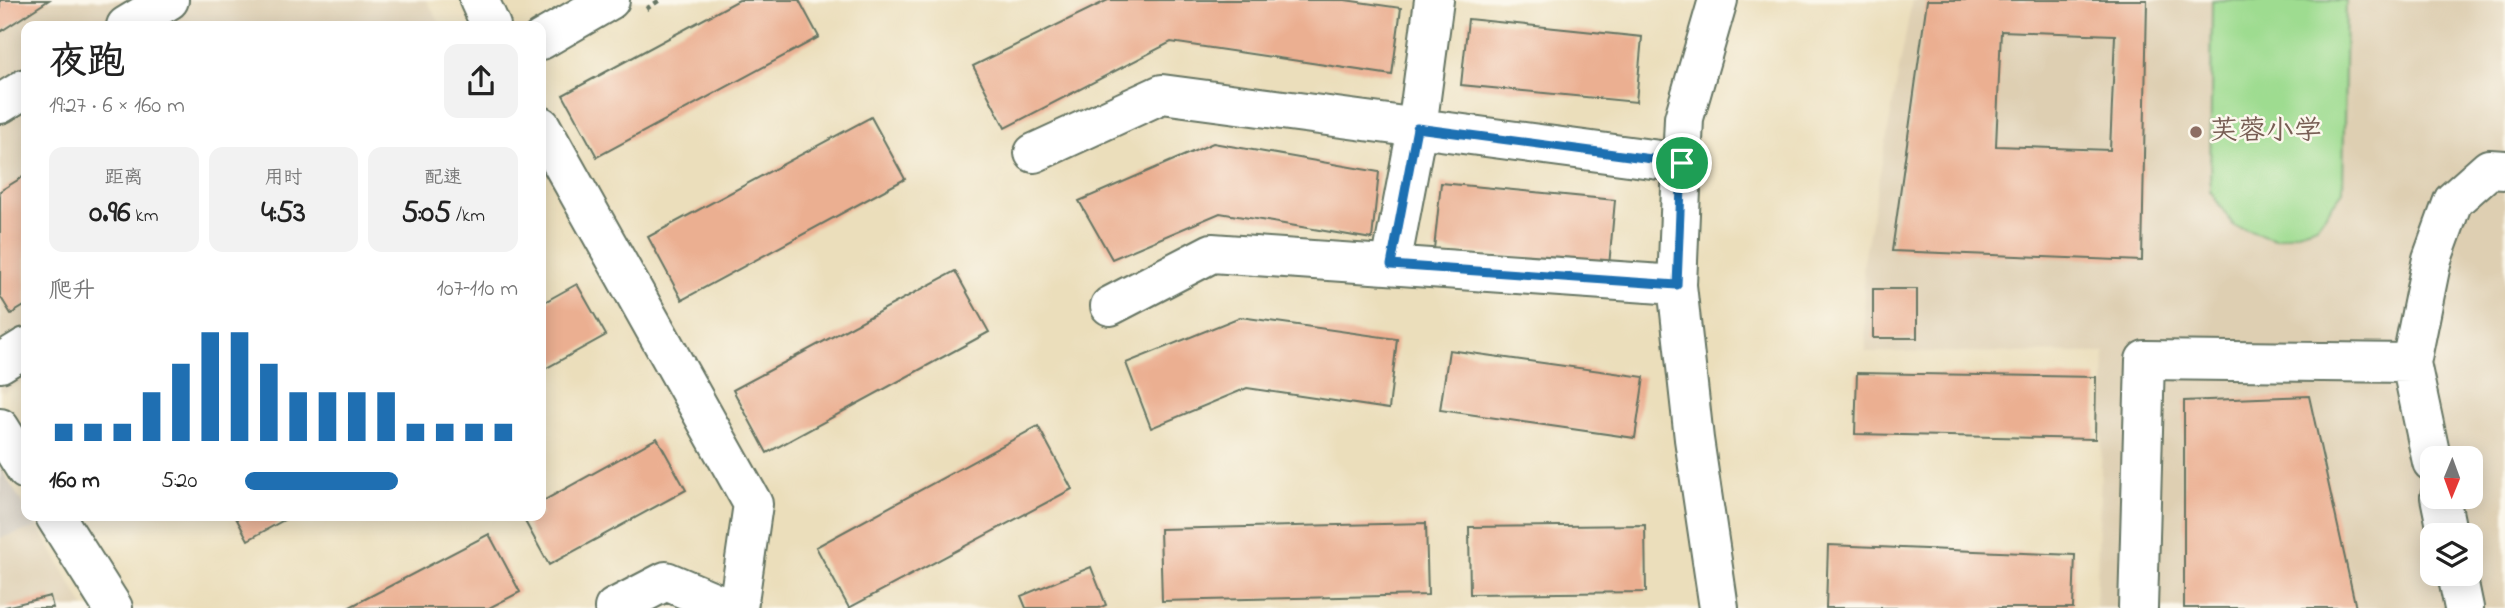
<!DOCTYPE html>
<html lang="zh">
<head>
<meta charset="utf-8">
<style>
  body { margin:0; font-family:"Indie Flower","LXGW WenKai TC",sans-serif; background:#f2f2f2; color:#222; height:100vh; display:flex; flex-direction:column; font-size:26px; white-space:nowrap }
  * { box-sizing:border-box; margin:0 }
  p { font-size:23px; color:#767676 }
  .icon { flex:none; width:38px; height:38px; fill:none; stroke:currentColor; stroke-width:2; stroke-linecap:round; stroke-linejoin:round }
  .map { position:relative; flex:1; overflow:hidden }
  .panel { position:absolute; left:21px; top:21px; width:525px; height:500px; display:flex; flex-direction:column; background:#fff; border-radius:14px; box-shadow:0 4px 18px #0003 }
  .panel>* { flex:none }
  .needle { width:46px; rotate:181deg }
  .controls { position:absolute; left:2420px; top:446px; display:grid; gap:14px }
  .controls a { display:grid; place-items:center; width:63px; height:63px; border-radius:14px; background:#fff; box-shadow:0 4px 18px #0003; font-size:35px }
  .pin { position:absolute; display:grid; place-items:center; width:60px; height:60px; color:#fff; margin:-30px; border:4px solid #fff; border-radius:50%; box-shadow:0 2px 7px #0007 }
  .round { display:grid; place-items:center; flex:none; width:74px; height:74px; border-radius:14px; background:#f2f2f2 }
  .headline { display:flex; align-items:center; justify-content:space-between; height:119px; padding:0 28px }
  h1 { font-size:38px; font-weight:800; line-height:52px }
  .stats { display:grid; grid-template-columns:repeat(3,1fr); gap:10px; height:119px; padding:7px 28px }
  .stats div { display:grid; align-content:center; border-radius:14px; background:#f2f2f2; text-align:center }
  .stats b { font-size:30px; font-weight:800 }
  .stats small { font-size:19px; font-weight:400 }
  .stats p { font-size:19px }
  .chart { height:196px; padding:14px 28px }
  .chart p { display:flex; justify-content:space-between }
  .chart svg { width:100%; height:126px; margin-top:7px; stroke:#1f6fb2; stroke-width:6 }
  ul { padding:0 28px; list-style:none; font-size:23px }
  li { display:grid; grid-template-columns:112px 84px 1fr; align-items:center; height:52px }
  li i { height:18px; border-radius:9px; background:#1f6fb2 }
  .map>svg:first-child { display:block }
  .built { fill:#decfb2; fill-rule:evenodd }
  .industrial { fill:#cac3b8 }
  .green { fill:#9edc90; stroke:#5e8c62; stroke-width:2 }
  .building { fill:#ebaf91; fill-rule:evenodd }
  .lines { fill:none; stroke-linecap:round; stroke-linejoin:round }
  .minor-casing { stroke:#667563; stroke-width:42 }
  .path { stroke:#667563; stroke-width:4.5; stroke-dasharray:5 5; stroke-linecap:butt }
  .minor { stroke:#fff; stroke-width:38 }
  .route-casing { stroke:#fff; stroke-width:14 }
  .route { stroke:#1f6fb2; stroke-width:9 }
  .education-dot { fill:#8d6e63; stroke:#fbf7ec; stroke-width:2.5 }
  .labels { text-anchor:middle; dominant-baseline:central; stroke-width:5; stroke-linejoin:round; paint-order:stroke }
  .education-label { font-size:28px; fill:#785e54; stroke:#fbf7ec; text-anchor:start }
</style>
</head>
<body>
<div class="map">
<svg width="2505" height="608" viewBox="0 0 2505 608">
  <rect width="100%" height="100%" fill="#fbf7ec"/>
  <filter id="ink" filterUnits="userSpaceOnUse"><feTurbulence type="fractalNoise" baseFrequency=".0143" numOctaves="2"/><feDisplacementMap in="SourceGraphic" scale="14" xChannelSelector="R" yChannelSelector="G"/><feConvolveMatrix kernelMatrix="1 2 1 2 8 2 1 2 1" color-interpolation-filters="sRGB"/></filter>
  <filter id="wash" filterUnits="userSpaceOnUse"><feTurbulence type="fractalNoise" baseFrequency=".00686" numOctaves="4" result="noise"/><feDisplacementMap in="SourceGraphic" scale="28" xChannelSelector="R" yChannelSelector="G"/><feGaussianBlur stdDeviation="1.57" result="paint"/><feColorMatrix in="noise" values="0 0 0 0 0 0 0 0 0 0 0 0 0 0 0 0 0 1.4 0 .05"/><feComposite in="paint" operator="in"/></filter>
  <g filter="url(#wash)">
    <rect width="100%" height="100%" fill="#ebdebb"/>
    <path class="built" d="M0,0H426L442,26H26V379L3,393L0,388Z
      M1912,0H2505V608H2096L2105,353L1866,352L1863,265ZM2432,458H2471V497H2432ZM2432,536H2471V574H2432Z
      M38,527L85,608H0V538Z"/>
    <path class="industrial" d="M0,467L26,509V516H31L38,527L0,538Z"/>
    <path class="green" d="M2212,0H2346L2343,191L2317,226L2275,239L2234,226L2210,191Z"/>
    <g id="blocks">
      <path class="building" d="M0,0H49L0,32Z
        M739,0H799L819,37L597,157L563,95Z
        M1108,0H1345L1401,8L1392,75L1171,42L1005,128L973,66Z
        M1927,0H2147L2142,261L1892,251ZM2001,31L2115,35L2110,150L1996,146Z
        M1468,19L1642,37L1636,102L1461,85Z
        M871,117L905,179L682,300L648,237Z
        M1213,143L1379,172L1372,239L1220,213L1112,259L1079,201Z
        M26,175V305L11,314L0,296V191Z
        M1441,183L1615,200L1609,266L1434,249Z
        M955,271L989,332L767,453L733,390Z
        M577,284L606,335L541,371V304Z
        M1873,289H1917V338H1873Z
        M1240,317L1397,339L1389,409L1247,388L1151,428L1126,363Z
        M1449,350L1644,377L1635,438L1440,410Z
        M1857,373L2096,377L2095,439L1855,434Z
        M2309,396L2356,608H2184V401Z
        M1038,426L1072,489L849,608L816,547Z
        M657,438L686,490L549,565L522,516H541V502Z
        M235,516H291L248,540Z
        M1426,523L1428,595L1162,601L1160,529Z
        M1645,525L1646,592L1470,594L1469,527Z
        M489,534L520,592L489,608H348Z
        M1828,545L2075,555L2073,608H1826Z
        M1091,567L1106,605L1099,608H1026L1021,596Z
        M50,596L53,608H5V607Z"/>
    </g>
  </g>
  <g filter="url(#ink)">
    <use href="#blocks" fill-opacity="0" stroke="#667563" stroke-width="2"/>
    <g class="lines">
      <g class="minor-casing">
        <path id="minor" d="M479,0L491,26
          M1718,0L1684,118L1677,285L1694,439L1719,608
          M126,26L169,0
          M541,40L610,0
          M0,104L26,88
          M541,126L753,504L738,608
          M1034,153L1162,94L1682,163
          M1391,265L1417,128L1434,0
          M1110,306L1212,253L1677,285
          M0,363L26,347
          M0,428L26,470
          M2432,462L2411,363L2432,259L2453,201L2489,169L2505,170
          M2440,497L2448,536
          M55,516L113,608
          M2457,574L2464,608
          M614,608L666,581L730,608
          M2138,608L2145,360L2411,363"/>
      </g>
      <path class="path" d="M646,9L660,0"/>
      <use href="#minor" class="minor"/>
    </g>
  </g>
  <g class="lines" filter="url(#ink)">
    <g class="route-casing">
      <path id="route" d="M1417,128L1682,163L1677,285L1391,265Z"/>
    </g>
    <use href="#route" class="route"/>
  </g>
  <circle class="education-dot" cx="2196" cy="132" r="7"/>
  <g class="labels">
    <g class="education-label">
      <text x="2210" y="132">芙蓉小学</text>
    </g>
  </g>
</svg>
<div class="controls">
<a><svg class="needle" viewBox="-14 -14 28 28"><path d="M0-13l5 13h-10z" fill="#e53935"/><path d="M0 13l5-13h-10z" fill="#767676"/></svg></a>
<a><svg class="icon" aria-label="layers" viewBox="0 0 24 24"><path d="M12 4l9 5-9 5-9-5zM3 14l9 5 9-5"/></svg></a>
</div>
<div class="pin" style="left:1682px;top:163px;background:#1e9e55"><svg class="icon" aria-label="arrive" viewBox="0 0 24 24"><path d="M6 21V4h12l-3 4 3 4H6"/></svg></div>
<section class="panel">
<div class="headline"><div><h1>夜跑</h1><p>19:27 · 6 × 160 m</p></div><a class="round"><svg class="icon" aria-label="share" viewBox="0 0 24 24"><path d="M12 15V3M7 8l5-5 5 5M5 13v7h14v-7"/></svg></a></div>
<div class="stats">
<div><p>距离</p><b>0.96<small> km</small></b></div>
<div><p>用时</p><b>4:53</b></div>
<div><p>配速</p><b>5:05<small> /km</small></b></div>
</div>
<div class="chart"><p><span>爬升</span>107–110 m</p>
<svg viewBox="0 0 160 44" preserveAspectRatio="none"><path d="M5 44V38M15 44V38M25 44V38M35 44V27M45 44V17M55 44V6M65 44V6M75 44V17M85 44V27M95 44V27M105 44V27M115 44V27M125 44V38M135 44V38M145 44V38M155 44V38"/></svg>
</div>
<ul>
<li><b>160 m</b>5:20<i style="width:56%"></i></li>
</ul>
</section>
</div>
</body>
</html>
